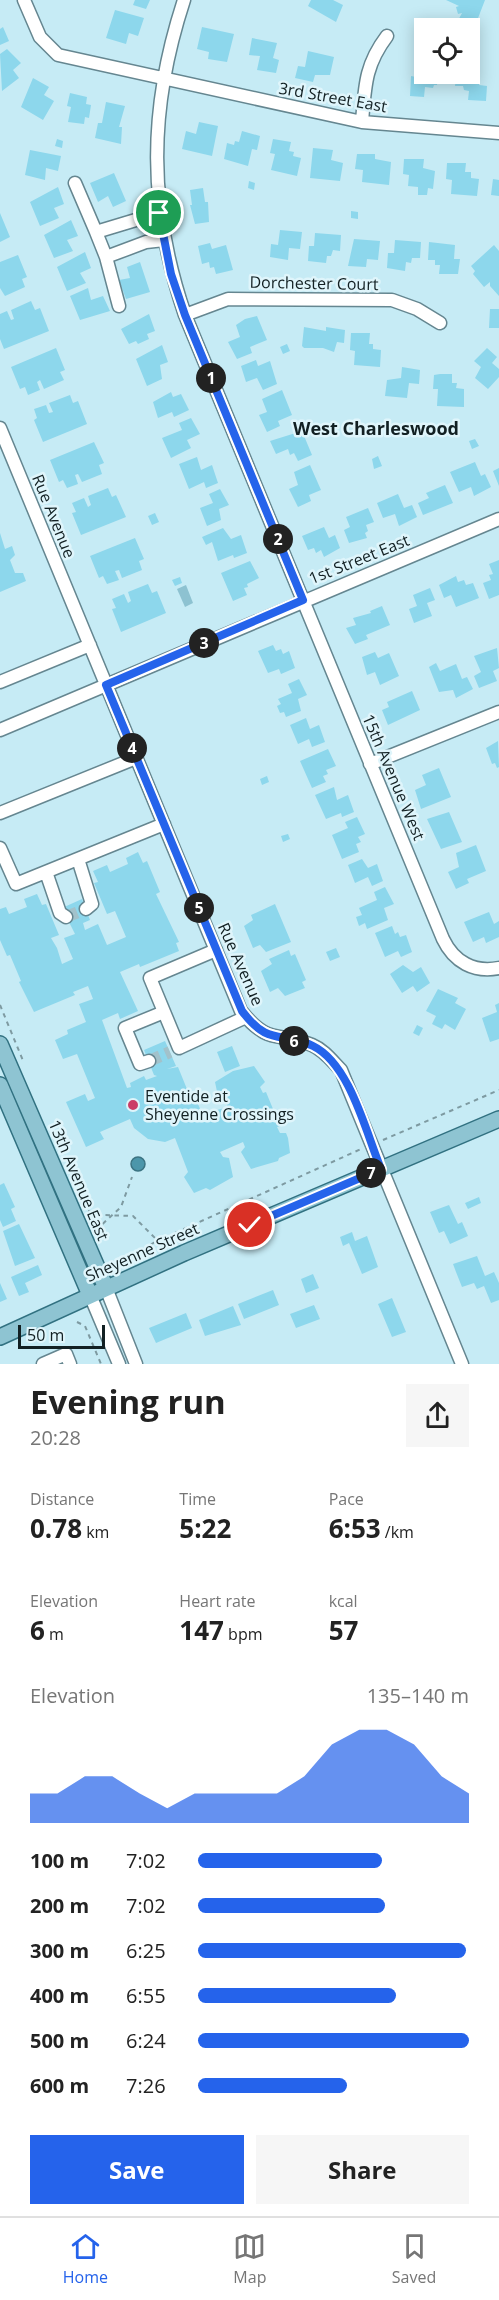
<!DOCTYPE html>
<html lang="en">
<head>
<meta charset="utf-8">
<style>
  body { margin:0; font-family:"Open Sans",sans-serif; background:#f6f6f6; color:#222; height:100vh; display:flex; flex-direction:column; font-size:22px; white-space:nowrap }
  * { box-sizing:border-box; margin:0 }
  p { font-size:20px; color:#767676 }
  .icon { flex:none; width:33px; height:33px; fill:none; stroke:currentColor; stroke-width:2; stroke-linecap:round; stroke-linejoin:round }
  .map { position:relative; height:1364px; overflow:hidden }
  .sheet { display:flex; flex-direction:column; background:#fff; flex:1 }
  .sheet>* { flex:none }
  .tools { position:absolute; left:414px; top:18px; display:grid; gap:12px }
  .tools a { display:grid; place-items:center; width:66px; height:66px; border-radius:0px; background:#fff; box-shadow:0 3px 15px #0003; font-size:30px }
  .scale { position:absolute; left:18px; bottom:15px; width:87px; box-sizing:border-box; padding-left:6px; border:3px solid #122023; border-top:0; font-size:16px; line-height:21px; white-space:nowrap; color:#122023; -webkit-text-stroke:4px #dff5fb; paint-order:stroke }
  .pin { position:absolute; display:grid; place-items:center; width:51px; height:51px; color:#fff; margin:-26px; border:3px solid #fff; border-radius:50%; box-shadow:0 2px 6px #0007 }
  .km { position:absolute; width:30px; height:30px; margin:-15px; border-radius:50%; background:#222; color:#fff; font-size:16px; line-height:30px; text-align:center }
  .round { display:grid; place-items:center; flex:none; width:63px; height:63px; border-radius:0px; background:#f6f6f6 }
  .headline { display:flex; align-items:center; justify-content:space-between; height:102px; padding:0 30px }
  h1 { font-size:33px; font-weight:700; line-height:45px }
  .figures { display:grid; grid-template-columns:repeat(3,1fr); gap:9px; height:102px; padding:6px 30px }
  .figures div { display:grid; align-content:center }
  .figures b { font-size:26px; font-weight:700 }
  .figures small { font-size:16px; font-weight:400 }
  .figures p { font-size:16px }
  .chart { height:168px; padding:12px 30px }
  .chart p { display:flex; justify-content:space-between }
  .chart svg { width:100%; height:108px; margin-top:6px; fill:#2563eb; opacity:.7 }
  .button { display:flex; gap:12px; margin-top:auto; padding:12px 30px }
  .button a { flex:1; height:69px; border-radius:0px; background:#2563eb; color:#fff; font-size:24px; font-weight:700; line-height:69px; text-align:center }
  .button a+a { background:#f6f6f6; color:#222 }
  ul { padding:0 30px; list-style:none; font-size:20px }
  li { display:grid; grid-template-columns:96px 72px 1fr; align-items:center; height:45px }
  li i { height:15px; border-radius:8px; background:#2563eb }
  .menu { display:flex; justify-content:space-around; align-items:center; height:84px; border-top:2px solid #e0e0e0; background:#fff; font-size:16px; color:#767676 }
  .menu a { display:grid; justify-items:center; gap:3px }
  .menu .active { color:#2563eb }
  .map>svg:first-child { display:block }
  .green { fill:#8dc2d1 }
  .water { fill:#4c96aa; stroke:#3b7382; stroke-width:1.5 }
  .building { fill:#8dd7ec }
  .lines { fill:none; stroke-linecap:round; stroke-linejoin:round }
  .minor-tunnel { stroke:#a2c2cb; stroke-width:12; stroke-dasharray:12 6; stroke-linecap:butt }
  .minor-casing { stroke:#658690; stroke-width:15 }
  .major-casing { stroke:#317181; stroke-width:18 }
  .path { stroke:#7e9aa1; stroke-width:2; stroke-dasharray:4.5 4.5; stroke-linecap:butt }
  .minor { stroke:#fff; stroke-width:12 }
  .major { stroke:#8ec4d2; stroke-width:15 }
  .route-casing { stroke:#fff; stroke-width:12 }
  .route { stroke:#2563eb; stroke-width:8 }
  .poi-dot { fill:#cb3d67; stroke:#dff5fb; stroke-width:2 }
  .labels { text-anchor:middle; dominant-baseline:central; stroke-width:5; stroke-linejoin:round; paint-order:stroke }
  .street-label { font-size:16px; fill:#122023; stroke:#dff5fb }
  .poi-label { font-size:16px; fill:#122023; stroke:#dff5fb; text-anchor:start }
  .neighbourhood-label { font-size:18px; font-weight:bold; fill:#122023; stroke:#dff5fb }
</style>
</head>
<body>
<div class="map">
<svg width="499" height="1364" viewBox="0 0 499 1364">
  <rect width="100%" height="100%" fill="#c6ebf5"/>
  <path class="green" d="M186,585L193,603L185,607L177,589Z"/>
  <path class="water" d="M131 1164a7 7 0 1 1 14 0a7 7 0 1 1-14 0Z"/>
  <path class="building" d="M135,0H150L146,9L133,5Z
    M311,0H333L343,5L336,22L308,6Z
    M446,0H485L470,39V28H454L462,13L458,14L456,7L459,6Z
    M115,10L144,18L138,36L129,33L126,44L106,38Z
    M3,27L9,41L0,45V29Z
    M202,27L234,34L227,62L208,59L209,52L197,49Z
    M252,38L277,43L273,58L279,60L276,73L257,70L260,56L249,55Z
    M7,49L21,63L13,70L19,78L2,91L0,54Z
    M308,51L334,57L330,75H315L313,82L295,78L298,66L305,67Z
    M416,65H424V74H438L437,85H434L433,88L425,87L424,97L410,96L411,76L416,77Z
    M470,67L480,68L479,85L487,86L486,101L468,100L469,91L464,90L463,86H455L456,74H470Z
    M33,78L49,87L44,95L54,101L43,120L21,107Z
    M70,93L87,97L86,104L91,105L89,118L85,117L84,124L68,122L71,107L67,106Z
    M106,102L125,106L119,127H122L121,144L95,138L98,123H102Z
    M199,122L218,126L212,156L182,149L186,131L196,134Z
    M242,131L260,136L257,150L252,149L248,166L224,159L227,143L234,145L235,141L239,142Z
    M57,139L63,141L62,148L55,146Z
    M273,139L291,142L289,151L294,152L293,156L301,158L297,176L271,170L275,154L270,153Z
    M313,148L333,150L331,160L343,163L340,181L310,178Z
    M30,150L61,156L58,171L46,168L45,180L25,175Z
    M357,154H375V159L391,162L389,185L362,182L363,170L355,169Z
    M404,159H424L423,168L435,171L433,189L428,188L427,195H418V187L408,186L409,175L403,174Z
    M447,163H466L465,172H471V178L479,179L477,196L451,194L452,180L446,179Z
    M114,173L126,201L113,207L108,196L98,202L90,183Z
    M493,179L499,180V196L491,195Z
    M249,181L255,183L254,190L248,188Z
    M58,187L64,204L54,208L59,218L40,226L30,202Z
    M203,188L205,202H208L209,222L195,224L190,205H192L190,190Z
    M351,211L358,212V219L351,218Z
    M0,213L10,237L0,242Z
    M71,220L78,236L67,240L73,251L54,258L44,235Z
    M280,230L302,232L300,249L289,248L288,260L270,257L271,244L278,245Z
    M315,233L341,235L340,251L333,250L331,256H327L326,263L308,261L309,246H314Z
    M354,239L380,241L378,260L367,259L366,267L348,266Z
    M395,240L421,242L420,258H412L411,263L406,262L405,271L387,268L388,253H394Z
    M429,242L455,245L454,259H460L458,274H439L440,265H435V260H428Z
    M210,243L212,249L226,245L233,270L216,274L214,267L210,268L209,262L202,264L198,246Z
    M494,245L499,251V296L490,286V282L484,287L473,274L475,271L471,266Z
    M85,252L91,268L80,273L86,283L67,291L57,267Z
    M18,255L27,277L22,279L25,287L5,296L0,288V262Z
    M140,262L150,292L126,299L119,280L130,278L127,267Z
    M88,288L91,300L103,296L110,311L80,320L70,296Z
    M31,301L35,310L40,308L49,331L4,349L0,339V314L7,311L11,320L14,319L11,310Z
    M490,309H499V328H489Z
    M149,314L155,331L147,334L149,339L138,344L136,341L129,344L121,329Z
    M257,316L267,340L250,347L252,353L237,359L228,342L240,337L236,325L245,319Z
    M304,327L326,331V327L345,330L344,343L337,342L334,352L323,348H304L302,346Z
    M351,333H370L369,344H373V349L381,350L380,367L354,365L355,351L350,350Z
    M287,344L290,351L283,354L280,347Z
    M162,345L168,362L160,365L162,379L147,386L136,359Z
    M56,348L65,370L60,372L64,380L44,389L40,380L37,382L40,390L28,395L25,387L20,389L11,367Z
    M487,348L497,357L492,363L499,369V377L488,389L475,378L481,367L474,361Z
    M256,360L258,366L270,361L277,384L263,390L257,378L246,382L241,366Z
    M402,367L420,370L419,384L409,383L407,398L385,396L387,380L401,378Z
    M440,374H452V383H457L456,388L464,389V407L437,406L438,389H433L434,375Z
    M282,390L292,415L278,421L280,426L267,432L259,415L267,412L262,399Z
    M171,392L173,397L181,394L189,410L174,417L172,412L158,418L153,402Z
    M70,395L73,403L78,401L87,424L43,442L34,420L37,418L34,409L46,405L49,413L53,412L49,403Z
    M191,418L200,434L187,440L191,448L171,458L162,438L182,430L179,423Z
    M302,431L312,455L298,461L294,453L290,455L288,449L276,454L270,441Z
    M475,439L479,446L472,449L469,441Z
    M94,442L104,463L99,465L102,474L82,482L78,474L75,475L78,484L67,488L63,480L59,482L50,460Z
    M378,456L382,466L374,469L372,459Z
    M197,457L201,470L212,465L218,483L206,488L204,482L189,489L179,464Z
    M475,462L481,476L485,474L491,487L474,496L471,487L459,492L450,472Z
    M310,465L321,490L309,495L311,501L298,507L289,489L298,485L294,472Z
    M499,468V486L493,471Z
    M445,485L453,503L423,515L418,503L429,498L426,493Z
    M108,488L112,497L116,495L126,517L81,535L72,513L76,512L72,503L84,498L88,507L91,505L88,496Z
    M220,489L229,505L219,509L221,520L207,526L200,508L213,503L209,494Z
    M398,494L404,508L412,505L417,517L399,526L395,514L383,518L377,503Z
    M368,508L374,522L366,525L368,531L365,533L367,538L349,543L344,530L350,527L346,517Z
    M155,513L159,522L152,525L148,516Z
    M324,527L329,538L335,535L340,548L324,557L321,550L316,553L314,548L308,550L302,536Z
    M223,528L231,539L241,535L247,553L234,558L233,555L218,561L212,542L206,545L202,537Z
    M0,533L5,549L12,546L15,555L10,560L15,573H23L26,581L0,592Z
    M135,538L144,559L139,561L142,570L122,578L119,570L115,571L119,580L107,584L103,576L99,578L90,556Z
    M499,560V595L489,599L483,583L491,580L489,575L493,574L489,564Z
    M250,561L259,578L247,584L248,587L244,588L247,595L233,601L221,573Z
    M456,576L458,582L464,580L466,585L473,583L479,598L456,607L451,595L444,598L439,585Z
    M180,577L182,583L175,586L172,580Z
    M148,584L152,593L157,591L166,613L121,632L112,609L116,608L112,599L124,594L128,603L131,601L128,592Z
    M430,588L435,600L427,603L432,616L414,623L409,609L417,606L413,595Z
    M382,606L390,625L366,635L368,639L355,644L346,628L356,625L353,618L371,613L370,611Z
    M273,645L276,651L281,649L283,654L289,651L295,668L281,674L279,669L268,673L258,651Z
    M497,648L499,668L493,671L497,681L479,688L474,676L481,672L474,656Z
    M375,652L378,658L389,653L399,676L380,685L375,672L367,675L362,657Z
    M436,663L440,671L456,664L462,679L467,677L473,689L456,698L453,690L439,692L429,667Z
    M299,679L307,695L298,699L301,711L286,717L284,712L280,713L277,706L281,704L278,699L292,693L288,684Z
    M412,691L420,710L388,725L382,710L389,707L387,702Z
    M306,718L310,729L319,725L325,742L312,747L309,739L298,744L290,725Z
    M498,741L499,767L497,768L495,763L492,764L486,748Z
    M328,749L336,766L326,770L328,774L323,776L326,782L312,788L300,761Z
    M439,768L451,797L421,809L415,790L426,785L422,775Z
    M267,776L269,782L262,785L260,779Z
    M334,787L337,800L348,795L354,812L342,817L341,813L326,819L315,795Z
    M449,812L462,842L441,849L427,819Z
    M357,817L365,834L358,837L361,842L356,844L359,852L342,859L332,835L348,828L345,822Z
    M288,834L290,839L283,842L281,836Z
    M476,845L486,871L467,879L469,883L456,889L448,872L459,867L456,853Z
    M138,852L143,863L147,861L160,892L156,894L179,942L176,943L179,951L140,967L139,964L120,972L138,1011L120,1019L118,1013L102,1020L127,1088L131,1087L130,1083L144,1076L146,1080L157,1076L154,1075L144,1050L165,1041L176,1066L167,1069L178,1067L191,1099L195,1097L201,1111L197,1113L199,1119L211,1115L210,1112L228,1107L225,1101H219L215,1082L233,1071L254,1066L265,1082L260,1087L263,1093L266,1092L280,1126L277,1127L280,1133H286L288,1138L290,1153L279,1158L278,1161L251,1169L241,1152L245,1147L243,1142L220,1152L223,1157L229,1158L233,1177L210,1190L206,1188L194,1193L184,1177L188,1172L175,1138L165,1142L148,1139L134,1128L130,1119L100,1132L104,1139L86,1147L66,1102L85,1094L88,1101L95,1098L77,1054L63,1059L55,1040L68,1034L67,1030L86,1022L79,1004L93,999L88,986L73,992L75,995L34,1012L19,982L21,981L10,955L7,956L0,940V909L6,907L9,914L27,907L24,899L37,894L42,905L46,904L59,935L51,938L57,948L62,964L73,959L64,938L75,934L62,908L82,899L90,920L83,923L85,930L98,924L107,945L126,937L115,911L107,914L94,883L98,882L93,871L107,865L110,872L128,864L126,858Z
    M362,859L368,868L377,864L383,881L372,886L368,877L355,883L348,865Z
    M385,887L394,904L384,908L388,920L367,929L365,923L359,926L356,917L362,915L359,908L377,900L374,892Z
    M275,904L291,942L266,952L260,945L253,948L244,926L253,920L251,915Z
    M489,912L494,924L499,921V937L486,943L484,937L473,942L464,922Z
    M392,926L395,934L398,932L400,937L406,935L412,952L401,957L398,951L385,957L375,933Z
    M336,948L340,957L330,961L326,952Z
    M289,950L291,956L295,954L306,980L302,982L305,988L285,996L278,988L270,992L261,971L272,964L269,959Z
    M403,965L413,972L421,967L430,983L417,992L413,986L402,993L390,974Z
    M438,989L458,998L455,1003L466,1009L455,1030L445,1024L442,1029L432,1024L436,1016L426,1011Z
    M499,1003V1039L490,1042L482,1018L497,1012L495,1005Z
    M417,1025L423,1028L419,1036L413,1033Z
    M232,1046L240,1066L225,1072L217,1052Z
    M4,1183L15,1207L11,1209L16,1221L3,1227L0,1220V1185Z
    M479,1197L481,1203L468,1209L465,1203Z
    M449,1205L458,1224L462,1222L468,1236L450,1244L444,1231L439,1233L430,1212Z
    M19,1224L35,1258L15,1266L3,1231Z
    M352,1232L355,1241L367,1236L378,1267L362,1274L349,1243L343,1246L340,1237Z
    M477,1256L485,1276L494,1272L499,1283V1300L491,1303L484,1286L477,1289L474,1283L462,1287L456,1272L453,1264Z
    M38,1265L42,1275L25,1283L29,1292L19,1296L11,1277Z
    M313,1274L319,1288L306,1293L301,1279Z
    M0,1283L7,1299L0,1302Z
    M273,1290L279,1305L244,1319L238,1304Z
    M392,1298L406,1332L392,1337L378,1304Z
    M314,1305L320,1319L296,1328L290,1314Z
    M233,1306L241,1325L205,1336L199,1320Z
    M186,1313L192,1328L156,1343L149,1328Z"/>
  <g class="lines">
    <path class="minor-tunnel" d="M66,917L86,909
      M149,1061L170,1052"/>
    <g class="minor-casing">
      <path id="minor" d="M24,0L40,37L58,55L362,122L499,133
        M184,0C148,110 148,206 185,315L443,939C454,962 474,973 499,968
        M362,122C365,86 365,65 387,36
        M75,183L96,232
        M159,213L96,232L106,257L146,242L164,240
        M106,257L119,306
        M185,315L228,299L392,300L417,309L440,323
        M0,428L241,1011C269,1046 278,1031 312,1045C324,1050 332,1061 341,1070L462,1364
        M0,682L90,645
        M0,730L499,519
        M370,764L499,712
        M0,813L136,758
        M0,848L16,884L164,824
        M78,859L92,904L86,909
        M46,872L60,913L66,917
        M216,950L150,978L179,1048L246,1017
        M149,1061L140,1064L125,1028L164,1012
        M106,1288L136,1364
        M90,1295L119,1364
        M43,1364L66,1354L70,1364"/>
    </g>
    <g class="major-casing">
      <path id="major" d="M0,1044L106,1288
        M0,1085L90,1295
        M0,1337L184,1253L499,1119"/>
    </g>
    <path class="path" d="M0,1005L24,1063
      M383,1140L499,1090
      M88,1211L103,1215L133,1216L158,1241
      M96,1230L121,1207L132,1177
      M111,1264L121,1263L155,1242L361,1149
      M77,1322L85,1326L101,1364"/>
    <use href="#minor" class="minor"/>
    <use href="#major" class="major"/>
  </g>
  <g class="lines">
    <g class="route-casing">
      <path id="route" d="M159,213L171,274L185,315L303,600L106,685L242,1011C270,1048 281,1030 313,1046C350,1064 366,1133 381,1169L250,1225"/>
    </g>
    <use href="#route" class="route"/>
  </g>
  <circle class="poi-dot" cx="133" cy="1105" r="6"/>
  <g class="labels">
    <g class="street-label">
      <text transform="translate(333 97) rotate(10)">3rd Street East</text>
      <text transform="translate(314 283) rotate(1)">Dorchester Court</text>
      <text transform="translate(54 516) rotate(68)">Rue Avenue</text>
      <text transform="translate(359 559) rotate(-22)">1st Street East</text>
      <text transform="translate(394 777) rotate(67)">15th Avenue West</text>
      <text transform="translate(241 964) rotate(66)">Rue Avenue</text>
      <text transform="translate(79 1180) rotate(67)">13th Avenue East</text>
      <text transform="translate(142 1252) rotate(-24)">Sheyenne Street</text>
    </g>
    <g class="poi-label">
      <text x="145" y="1096">Eventide at<tspan x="145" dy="18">Sheyenne Crossings</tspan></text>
    </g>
    <g class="neighbourhood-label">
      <text x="376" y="428">West Charleswood</text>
    </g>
  </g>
</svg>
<div class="tools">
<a><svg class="icon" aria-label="locate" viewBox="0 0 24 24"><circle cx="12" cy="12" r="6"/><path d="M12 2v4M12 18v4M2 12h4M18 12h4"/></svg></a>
</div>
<div class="scale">50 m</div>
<div class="pin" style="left:159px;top:213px;background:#1e9e55"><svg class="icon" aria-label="arrive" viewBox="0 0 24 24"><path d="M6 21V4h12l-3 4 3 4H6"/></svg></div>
<div class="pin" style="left:250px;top:1225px;background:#d93025"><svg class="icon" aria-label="check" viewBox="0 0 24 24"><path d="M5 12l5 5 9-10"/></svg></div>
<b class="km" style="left:211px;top:378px">1</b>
<b class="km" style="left:278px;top:539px">2</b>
<b class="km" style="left:204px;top:643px">3</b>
<b class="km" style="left:132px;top:748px">4</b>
<b class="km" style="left:199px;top:908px">5</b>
<b class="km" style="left:294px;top:1041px">6</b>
<b class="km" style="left:371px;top:1173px">7</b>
</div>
<section class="sheet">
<div class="headline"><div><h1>Evening run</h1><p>20:28</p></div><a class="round"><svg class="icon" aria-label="share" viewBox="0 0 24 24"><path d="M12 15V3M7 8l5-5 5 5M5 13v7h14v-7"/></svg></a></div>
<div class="figures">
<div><p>Distance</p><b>0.78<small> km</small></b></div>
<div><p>Time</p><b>5:22</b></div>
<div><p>Pace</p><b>6:53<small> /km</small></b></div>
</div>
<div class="figures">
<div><p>Elevation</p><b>6<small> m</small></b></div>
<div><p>Heart rate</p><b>147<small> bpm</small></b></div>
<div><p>kcal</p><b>57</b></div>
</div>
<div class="chart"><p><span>Elevation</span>135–140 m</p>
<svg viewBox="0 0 160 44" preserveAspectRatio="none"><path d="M0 44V32L10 32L20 25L30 25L40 32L50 38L60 32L70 32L80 32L90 32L100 25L110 12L120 6L130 6L140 12L150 25L160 32V44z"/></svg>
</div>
<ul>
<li><b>100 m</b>7:02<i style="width:68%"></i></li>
<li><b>200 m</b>7:02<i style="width:69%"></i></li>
<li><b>300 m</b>6:25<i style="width:99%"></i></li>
<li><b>400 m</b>6:55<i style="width:73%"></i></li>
<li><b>500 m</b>6:24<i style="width:100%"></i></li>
<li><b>600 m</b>7:26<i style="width:55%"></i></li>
</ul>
<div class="button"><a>Save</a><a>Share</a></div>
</section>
<nav class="menu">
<a class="active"><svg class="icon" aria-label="home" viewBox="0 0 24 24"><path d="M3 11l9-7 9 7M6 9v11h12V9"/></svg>Home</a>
<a><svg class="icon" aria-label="map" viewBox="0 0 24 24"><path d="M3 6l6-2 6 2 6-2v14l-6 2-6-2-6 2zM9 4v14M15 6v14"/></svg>Map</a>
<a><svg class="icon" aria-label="saved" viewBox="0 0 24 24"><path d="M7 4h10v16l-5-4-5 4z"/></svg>Saved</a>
</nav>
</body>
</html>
